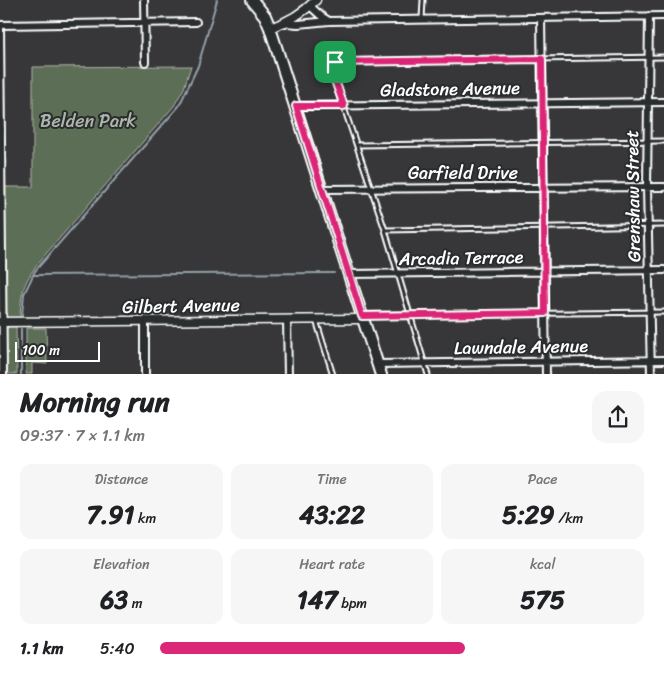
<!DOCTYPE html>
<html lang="en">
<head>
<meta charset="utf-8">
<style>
  body { margin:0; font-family:Sriracha,sans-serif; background:#f6f6f6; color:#202124; height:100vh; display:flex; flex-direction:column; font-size:19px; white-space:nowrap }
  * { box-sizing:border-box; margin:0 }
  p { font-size:16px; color:#757577 }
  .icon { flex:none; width:28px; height:28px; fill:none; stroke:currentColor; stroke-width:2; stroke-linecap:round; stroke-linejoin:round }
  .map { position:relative; height:374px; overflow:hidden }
  .panel { display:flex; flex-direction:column; background:#fff; flex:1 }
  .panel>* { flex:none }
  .scale { position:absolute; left:15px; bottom:12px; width:85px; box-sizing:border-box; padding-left:5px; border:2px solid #fff; border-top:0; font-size:14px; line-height:18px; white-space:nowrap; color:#fff; -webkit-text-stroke:4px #2a2d2e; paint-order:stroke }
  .pin { position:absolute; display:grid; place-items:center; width:42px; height:42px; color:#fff; margin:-21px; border-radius:10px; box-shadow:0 2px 8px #0006 }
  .round { display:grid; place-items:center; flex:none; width:52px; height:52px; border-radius:15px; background:#f6f6f6 }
  .headline { display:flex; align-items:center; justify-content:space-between; height:85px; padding:0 20px }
  h1 { font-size:28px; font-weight:700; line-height:38px }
  .metrics { display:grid; grid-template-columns:repeat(3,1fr); gap:8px; height:85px; padding:5px 20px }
  .metrics div { display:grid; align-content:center; border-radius:12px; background:#f6f6f6; text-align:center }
  .metrics b { font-size:25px; font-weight:700 }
  .metrics small { font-size:14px; font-weight:400 }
  .metrics p { font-size:14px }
  ul { padding:0 20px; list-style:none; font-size:16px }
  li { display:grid; grid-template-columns:80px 60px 1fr; align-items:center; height:38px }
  li i { height:12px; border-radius:6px; background:#db2777 }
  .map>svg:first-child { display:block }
  .green { fill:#5d6e57; stroke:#aeb6ab }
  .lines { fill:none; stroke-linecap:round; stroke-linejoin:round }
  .stream { stroke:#92a1a8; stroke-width:2 }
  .service-casing { stroke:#fff; stroke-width:7 }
  .minor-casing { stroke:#fff; stroke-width:10 }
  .tertiary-casing { stroke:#fff; stroke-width:11 }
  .primary-casing { stroke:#fff; stroke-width:14 }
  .service { stroke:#2a2d2e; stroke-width:3 }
  .minor { stroke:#2a2d2e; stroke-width:6 }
  .tertiary { stroke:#2a2d2e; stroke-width:8 }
  .primary { stroke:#2a2d2e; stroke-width:10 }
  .route-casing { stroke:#fff; stroke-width:10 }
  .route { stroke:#db2777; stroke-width:6 }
  .labels { text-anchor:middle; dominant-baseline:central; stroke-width:4; stroke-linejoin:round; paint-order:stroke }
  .street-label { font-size:18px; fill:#fff; stroke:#2a2d2e }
  .park-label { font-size:18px; fill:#aeb6ab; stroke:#2a2d2e }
</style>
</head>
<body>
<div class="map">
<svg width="664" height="375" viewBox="0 0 664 375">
  <rect width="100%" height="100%" fill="#373638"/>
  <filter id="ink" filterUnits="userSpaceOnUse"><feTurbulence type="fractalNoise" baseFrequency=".02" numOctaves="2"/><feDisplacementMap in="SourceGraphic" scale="10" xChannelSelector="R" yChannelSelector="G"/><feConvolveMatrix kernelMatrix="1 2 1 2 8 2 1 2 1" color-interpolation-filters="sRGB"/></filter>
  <g filter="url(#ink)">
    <path class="green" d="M191,66L184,88L174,106L39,262C22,285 21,292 20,320H6L3,187H33V67Z
      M9,327H16L17,374H6V329Z
      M26,328H46L47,364L32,363V374H26Z"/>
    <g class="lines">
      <path class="stream" d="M34,275L334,273
        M22,315L24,294L35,271L179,106L198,66L217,0
        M21,329V375"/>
      <g class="service-casing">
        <path id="service" d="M422,19L423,0
          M357,145L664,141
          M385,230L664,225
          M365,315L664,312
          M316,320L333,375
          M428,375L385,230L331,69V64L335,62L664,57"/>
      </g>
      <g class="minor-casing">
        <path id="minor" d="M144,0L145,62
          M310,6L321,16L329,21
          M649,16L647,187L651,375
          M541,18L546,375
          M285,23L298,24L329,21L664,16
          M0,25L3,375
          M0,25L196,22
          M296,106L664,102
          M322,189L664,187
          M349,274L664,270
          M287,320L288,375
          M145,322V375
          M378,364L664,360"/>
      </g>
      <g class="tertiary-casing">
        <path id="tertiary" d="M270,28C288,22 303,13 316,0
          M0,322L363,319"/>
      </g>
      <g class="primary-casing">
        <path id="primary" d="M252,0L265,16L270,28L381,375"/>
      </g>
      <use href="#service" class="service"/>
      <use href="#minor" class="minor"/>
      <use href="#tertiary" class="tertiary"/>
      <use href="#primary" class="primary"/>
    </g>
  </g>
  <g class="lines" filter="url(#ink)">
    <g class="route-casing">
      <path id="route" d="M542,59L545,313L362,316L296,106H344L331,69V64L334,62Z"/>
    </g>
    <use href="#route" class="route"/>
  </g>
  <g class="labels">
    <g class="street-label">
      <text transform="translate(450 89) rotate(-1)">Gladstone Avenue</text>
      <text x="463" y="173">Garfield Drive</text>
      <text transform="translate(633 196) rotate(-91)">Grenshaw Street</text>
      <text transform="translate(461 258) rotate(-1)">Arcadia Terrace</text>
      <text transform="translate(181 306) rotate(-1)">Gilbert Avenue</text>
      <text transform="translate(521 347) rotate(-1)">Lawndale Avenue</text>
    </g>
    <g class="park-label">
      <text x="88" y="121">Belden Park</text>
    </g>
  </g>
</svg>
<div class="scale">100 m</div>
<div class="pin" style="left:335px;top:62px;background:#1e9e55"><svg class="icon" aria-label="arrive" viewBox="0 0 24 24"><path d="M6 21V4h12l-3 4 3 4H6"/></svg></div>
</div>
<section class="panel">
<div class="headline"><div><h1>Morning run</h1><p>09:37 · 7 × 1.1 km</p></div><a class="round"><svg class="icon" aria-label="share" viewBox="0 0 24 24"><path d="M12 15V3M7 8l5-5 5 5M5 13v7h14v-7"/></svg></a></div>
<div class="metrics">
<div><p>Distance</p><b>7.91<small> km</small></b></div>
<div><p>Time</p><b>43:22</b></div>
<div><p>Pace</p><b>5:29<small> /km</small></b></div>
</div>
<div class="metrics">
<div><p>Elevation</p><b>63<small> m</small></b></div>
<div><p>Heart rate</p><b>147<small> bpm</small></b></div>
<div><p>kcal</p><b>575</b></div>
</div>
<ul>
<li><b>1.1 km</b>5:40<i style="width:63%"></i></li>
</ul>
</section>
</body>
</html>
